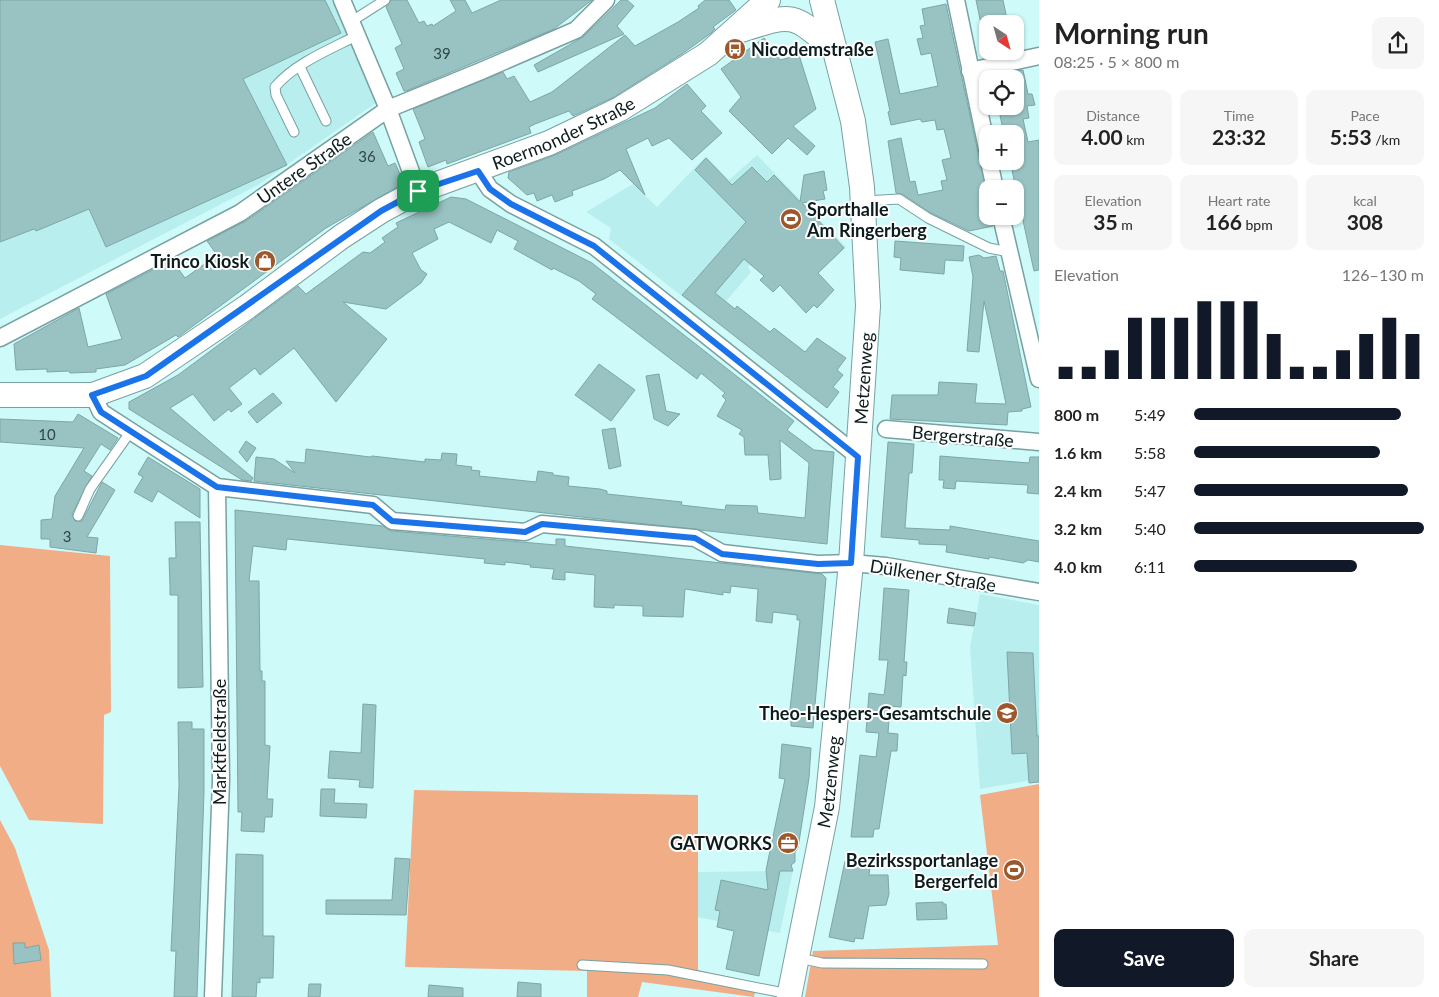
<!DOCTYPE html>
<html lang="en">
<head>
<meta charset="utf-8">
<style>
  body { margin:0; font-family:Lato,sans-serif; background:#f6f6f6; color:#222; height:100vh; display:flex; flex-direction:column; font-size:19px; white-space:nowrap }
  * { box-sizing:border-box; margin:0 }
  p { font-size:16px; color:#767676 }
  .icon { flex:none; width:28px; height:28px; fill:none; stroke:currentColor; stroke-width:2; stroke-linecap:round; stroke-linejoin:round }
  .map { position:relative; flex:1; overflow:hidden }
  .sheet { display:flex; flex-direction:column; background:#fff; width:400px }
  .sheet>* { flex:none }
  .needle { width:32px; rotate:144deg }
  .fabs { position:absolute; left:979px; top:15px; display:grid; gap:10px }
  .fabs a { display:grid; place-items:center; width:45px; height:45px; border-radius:10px; background:#fff; box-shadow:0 1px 4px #0004; font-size:25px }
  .pin { position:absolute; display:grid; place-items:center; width:42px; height:42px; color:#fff; margin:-21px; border-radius:10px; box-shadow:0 2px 8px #0006 }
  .round { display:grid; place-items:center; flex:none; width:52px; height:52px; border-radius:10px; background:#f6f6f6 }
  .overview { display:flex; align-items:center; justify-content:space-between; height:85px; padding:0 15px }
  h1 { font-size:28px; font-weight:700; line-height:38px }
  .metrics { display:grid; grid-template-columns:repeat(3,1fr); gap:8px; height:85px; padding:5px 15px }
  .metrics div { display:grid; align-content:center; border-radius:10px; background:#f6f6f6; text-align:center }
  .metrics b { font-size:21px; font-weight:700 }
  .metrics small { font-size:14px; font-weight:400 }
  .metrics p { font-size:14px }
  .chart { height:140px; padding:10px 15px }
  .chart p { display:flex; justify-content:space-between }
  .chart svg { width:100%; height:90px; margin-top:5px; stroke:#111827; stroke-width:6 }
  .action { display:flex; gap:10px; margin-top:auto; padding:10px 15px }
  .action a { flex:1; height:58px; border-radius:10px; background:#111827; color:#fff; font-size:20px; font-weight:700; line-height:58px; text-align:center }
  .action a+a { background:#f6f6f6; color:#222 }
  ul { padding:0 15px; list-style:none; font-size:16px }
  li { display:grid; grid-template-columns:80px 60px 1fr; align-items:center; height:38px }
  li i { height:12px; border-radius:6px; background:#111827 }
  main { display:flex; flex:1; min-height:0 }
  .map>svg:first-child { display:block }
  .built { fill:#b8efee }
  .green { fill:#f0ad86 }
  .building { fill:#99c3c3; stroke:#7da7a6 }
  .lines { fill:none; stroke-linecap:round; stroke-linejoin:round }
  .lane-casing { stroke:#78a1a1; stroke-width:11 }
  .street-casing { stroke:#78a1a1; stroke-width:19 }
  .secondary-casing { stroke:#78a1a1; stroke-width:26 }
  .lane { stroke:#fff; stroke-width:9 }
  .street { stroke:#fff; stroke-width:16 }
  .secondary { stroke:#fff; stroke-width:24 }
  .route-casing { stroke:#fff; stroke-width:10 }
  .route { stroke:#1a73e8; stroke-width:6 }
  .labels { text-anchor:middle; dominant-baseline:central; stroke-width:4; stroke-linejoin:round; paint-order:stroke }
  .number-label { font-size:15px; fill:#2f4646 }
  .poi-label { font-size:18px; font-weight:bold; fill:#0c1c1c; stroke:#fdfdfd; text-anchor:end }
  .street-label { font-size:18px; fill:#0c1c1c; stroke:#fdfdfd }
</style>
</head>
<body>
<main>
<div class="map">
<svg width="1039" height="997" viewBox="0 0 1039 997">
  <rect width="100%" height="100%" fill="#cefafa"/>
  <path class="built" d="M0,0H333L380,100L258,185L0,319Z
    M757,155L846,247L818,274L780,236L748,267L751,272L711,319L609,239L611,228L586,212L633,184L657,207L706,156L729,180Z
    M980,594L1039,605V779L980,789L970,647Z
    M793,871L780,933L697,917V872Z"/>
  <path class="green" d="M0,545L110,556L111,712L104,715L103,824L29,820L0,766Z
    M1039,784V997H805L813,951L998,945L980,795Z
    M414,790L698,795V970L757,983L754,997L642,982L638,997H587V971L405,967Z
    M0,820L15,848L49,950L51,997H0Z"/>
  <path class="building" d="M0,0H325L341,33L243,79L287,165L106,247L89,209L36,231L34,229L0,242Z
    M391,0H407L419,23L424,21L427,26L432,24L433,26L456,11L450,0H465L472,13L501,0H592L554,29L406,91H404L396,73L404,69L395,48L402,44L386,7Z
    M621,0H627L634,6L617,26L624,34L538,72L534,65L583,37Z
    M705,0H729L736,10L713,27L715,29L711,33L682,54L614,97L573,116L569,111L535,124L529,127L531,133L447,164L446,160L428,167L419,142L425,139L413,109L503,72L507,79L514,76L530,102L552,92L625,35L635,46L678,22L699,8L698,6Z
    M976,0H1003L1008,24H981Z
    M946,4L988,199V216H991L993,226L969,231L931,213L902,194L896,193L888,141L901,138L910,182L915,181L918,195L943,190L941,181L947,180L942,160L951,158L944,129L937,130L935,120L922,122L920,119L891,125L888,112L890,111L875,42L888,39L900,94L938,86L931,53L921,55L917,39L923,38L920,26L925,25L922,9Z
    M764,38L780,60L799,55L816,109L793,126L815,146L807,155L788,138L772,154L729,111L741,97L721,69Z
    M1023,70L1028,94H1032L1035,105L1027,106L1029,118L1023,119L1028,142L1039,140V270L1034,271L1010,161H1015V134H1004L998,106H1015V71Z
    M687,84L706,106L701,111L722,133L692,160L669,138L652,146L648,138L626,149L645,195L620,170L604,179L572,191L573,195L555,202L552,195L537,201L534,193L527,195L508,178L509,172L555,155L655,108Z
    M373,132L388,166L395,163L404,183L326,228L178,337L176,335L125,365L96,369V372L70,373L69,371L47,372V369L16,370L14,344L79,308L88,347L122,339L106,294L172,260L185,278L217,255L207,241L246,221Z
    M706,158L732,185L752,167L767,182L774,175L800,202L804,175L824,171L827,190L823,191L825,199L802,203L844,248L818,273L834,290L817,308L814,305L806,313L780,285L773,292L760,280L764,276L744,259L715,293L735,309L737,306L770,332L774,328L805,352L817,338L846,358L837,370L843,375L833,387L839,392L827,408L682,295L746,222L695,170Z
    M451,197L466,199L592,263L794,421L787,430L814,450L834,452L827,544L254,481L256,457L274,459L295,473L286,461L305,463L306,449L370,457L372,456L425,462V459L441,460L442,453L457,454L456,465L472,467L471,470L480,471L479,476L536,482L538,471L553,473V475L569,477L568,486L600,489L607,491V494L682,502L681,505L725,510L726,505L757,506L758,513L805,518L809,463L780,440L781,479L770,480L768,455H745L744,437L739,434L742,430L717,416L726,400L722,396L725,393L701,373L697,379L616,317L592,299L596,294L579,281L553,268L552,270L514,249L518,241L497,230L491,243L449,222L434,229L438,239L412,253L421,270L427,274L421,283L386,309L343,302L387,339L336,402L294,348L260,375L255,368L229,388L242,404L231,412L229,409L214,421L193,394L170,408L253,478L251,481L242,480L129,409V402L178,375L298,286L306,294L363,252L370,253L385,242L382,238L398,227L396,223Z
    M895,241L964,246L963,261L945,260L944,274L900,270L901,258L894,257Z
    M979,255L984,258L996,256L1000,271H1003L1031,407L1022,409V411L1008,412L1007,425L890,419L892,395H938L939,382L977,384L975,403L1006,404L984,301L979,352L967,351L973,277L969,257Z
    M599,364L635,390L611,421L575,395Z
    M659,374L666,411L680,414L668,426L654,419L646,376Z
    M273,393L282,403L257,423L248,412Z
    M78,414L118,438L110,450L101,444L84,471L92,476L72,514L75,521H82L102,482L115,490L87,537L98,538L96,553L50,547V539H41V520L52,519L55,496L84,448L0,442V419L73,422Z
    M615,428L621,466L609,469L602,430Z
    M246,441L256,448L247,462L239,452Z
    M888,442L914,444L912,473H909L905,528L950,530V526L1039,541V562L1028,560L1023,563L989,557V559L946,552L947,545L919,544V540L881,537Z
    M940,456L1029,463L1030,457H1039V494L1027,493L1028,485L956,481L955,489L943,488L944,480H939Z
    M148,457L200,489V518L158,491L152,502L134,492L143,477L138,474Z
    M235,510L383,526L391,531L556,545V539H565V546L822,574L826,578L813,728L791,726V718H789L800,620H797V615L773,612L772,623L756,621L758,589L731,586L730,593L723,592V595L685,589L683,617L643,616V606L614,605V608L594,607L595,575L565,572V580L552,579L554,569L530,567L531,565L505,562V565L484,563L485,559L287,539L286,550L253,546L249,581H259L260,671H262V681H265V745L270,746L267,799H273L272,817H265L264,832L241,831L242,812H238Z
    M175,522H200L203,687L178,688V595H170V586L169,558H176Z
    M884,588L909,590L904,662H907L906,676L903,675L901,707L890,706L888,733L898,734L897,751H891L879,829H874L873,837H851L860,755L876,757L879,733L866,732L869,693L884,695L885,688L888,660H879Z
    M949,608L976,613L974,626L947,623Z
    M1007,652L1033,653L1037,736H1039V782L1029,783L1027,753L1012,754Z
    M363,704L376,705L373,788L359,787L360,780L328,778L330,751L361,753Z
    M178,722H192V729H204V792L197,997H174L176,951H171L179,786Z
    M782,744L811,748L809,778L798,848L795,852V862L791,865L793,871H780L759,976L726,969L734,931L717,927L720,911L715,910L721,880L768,890L766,870L785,779L779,778Z
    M321,789H335L334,803L367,804L366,818L320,816Z
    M236,854L263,855V936H274L273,978H260V983L257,982L256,997H232Z
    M395,858L410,859L406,915L326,914V900H392Z
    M845,861L870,867L869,875H888L889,894L886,905L869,906L863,939L855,938L854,942L829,937Z
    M943,902V904H946L947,919L917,920L916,903Z
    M13,943H25V948L39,945L41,960L14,964Z
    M518,982L541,984V997H517Z
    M309,984H321L320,997H308Z
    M429,985L463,988V997H428Z"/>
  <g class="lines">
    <g class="lane-casing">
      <path id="lane" d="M352,21L385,0
        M300,67L326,121
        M294,132L276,95L275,87C295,63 331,49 358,35
        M864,201L899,199L928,218L989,248L1009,252
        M78,516L90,489L131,431
        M799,958L822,963L983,964
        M582,965L668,970L789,994"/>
    </g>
    <g class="street-casing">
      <path id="street" d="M342,0L388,109L418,191
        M956,0L988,153
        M970,71L1039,56
        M989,161L995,189
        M478,171L490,189L511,204L594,246L859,457
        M1001,216L1039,379
        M0,338L240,213L388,109L481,71L576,30L606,0
        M93,395L101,412L217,487L373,505L392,521L525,532L542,524L695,538L722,553L818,564L851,563L886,566L1039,592
        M886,429L1039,442
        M213,997L221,780L217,487"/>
    </g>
    <g class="secondary-casing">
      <g id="secondary">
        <path d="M738,31C794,13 791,12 835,50"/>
        <path id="s1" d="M0,395H93L145,376L247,307L341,237L381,211L418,191L549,143L620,109L708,54L768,0"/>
        <path id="s2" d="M789,997L827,807L851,563L868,306L862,187L853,121L822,0"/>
      </g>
    </g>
    <use href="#lane" class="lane"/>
    <use href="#street" class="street"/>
    <use href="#secondary" class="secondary"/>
  </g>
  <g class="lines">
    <g class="route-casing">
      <path id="route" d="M478,171L490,189L511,204L594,246L858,457L851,563L818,564L722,554L695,538L542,524L525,532L392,521L373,505L217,487L101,412L92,395L146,376L381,211L418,191Z"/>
    </g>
    <use href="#route" class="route"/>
  </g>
  <defs>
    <g id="bus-disc" transform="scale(1.125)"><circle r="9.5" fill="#9c572a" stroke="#fdfdfd"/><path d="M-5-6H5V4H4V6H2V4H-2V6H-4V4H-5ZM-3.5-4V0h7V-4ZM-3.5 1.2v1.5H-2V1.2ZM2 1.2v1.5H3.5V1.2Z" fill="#fff"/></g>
    <g id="stadium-disc" transform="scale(1.125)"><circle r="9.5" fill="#9c572a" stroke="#fdfdfd"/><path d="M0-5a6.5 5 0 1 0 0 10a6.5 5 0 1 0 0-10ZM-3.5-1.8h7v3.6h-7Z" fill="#fff"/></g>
    <g id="shop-disc" transform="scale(1.125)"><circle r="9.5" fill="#9c572a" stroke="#fdfdfd"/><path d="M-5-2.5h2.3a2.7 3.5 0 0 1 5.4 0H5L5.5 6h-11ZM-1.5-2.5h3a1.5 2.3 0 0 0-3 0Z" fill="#fff"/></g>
    <g id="school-disc" transform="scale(1.125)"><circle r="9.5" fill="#9c572a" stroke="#fdfdfd"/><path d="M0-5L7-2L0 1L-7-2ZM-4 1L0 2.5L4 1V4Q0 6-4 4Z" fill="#fff"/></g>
    <g id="office-disc" transform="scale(1.125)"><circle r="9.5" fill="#9c572a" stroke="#fdfdfd"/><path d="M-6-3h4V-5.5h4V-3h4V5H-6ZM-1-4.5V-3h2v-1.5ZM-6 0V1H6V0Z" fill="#fff"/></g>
  </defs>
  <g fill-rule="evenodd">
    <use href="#bus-disc" x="735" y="49"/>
    <use href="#stadium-disc" x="791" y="219"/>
    <use href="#shop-disc" x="265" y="261"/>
    <use href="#school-disc" x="1007" y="713"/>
    <use href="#office-disc" x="788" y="843"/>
    <use href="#stadium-disc" x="1014" y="870"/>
  </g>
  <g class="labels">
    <g class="number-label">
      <text x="442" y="53">39</text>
      <text x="367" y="156">36</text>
      <text x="47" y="434">10</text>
      <text x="67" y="536">3</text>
    </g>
    <g class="poi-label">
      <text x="751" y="49" text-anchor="start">Nicodemstraße</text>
      <text x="807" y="209" text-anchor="start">Sporthalle<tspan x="807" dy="21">Am Ringerberg</tspan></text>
      <text x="249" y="261">Trinco Kiosk</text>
      <text x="991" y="713">Theo-Hespers-Gesamtschule</text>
      <text x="772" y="843">GATWORKS</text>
      <text x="998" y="860">Bezirkssportanlage<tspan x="998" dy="21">Bergerfeld</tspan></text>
    </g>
    <g class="street-label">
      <text stroke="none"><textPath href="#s1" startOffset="635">Roermonder Straße</textPath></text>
      <text transform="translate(304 168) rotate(-35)">Untere Straße</text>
      <text stroke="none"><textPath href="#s2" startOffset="624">Metzenweg</textPath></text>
      <text transform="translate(963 436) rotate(5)">Bergerstraße</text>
      <text transform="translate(933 575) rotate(9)">Dülkener Straße</text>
      <text transform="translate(219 742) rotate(-90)">Marktfeldstraße</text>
      <text stroke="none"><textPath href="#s2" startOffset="219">Metzenweg</textPath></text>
    </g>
  </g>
</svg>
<div class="fabs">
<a><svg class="needle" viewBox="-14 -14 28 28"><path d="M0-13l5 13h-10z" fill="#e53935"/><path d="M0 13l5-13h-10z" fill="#767676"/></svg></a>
<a><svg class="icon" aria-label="locate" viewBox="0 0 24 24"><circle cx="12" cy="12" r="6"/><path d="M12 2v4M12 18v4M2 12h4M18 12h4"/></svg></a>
<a>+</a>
<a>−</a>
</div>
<div class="pin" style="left:418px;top:191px;background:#1e9e55"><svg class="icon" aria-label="arrive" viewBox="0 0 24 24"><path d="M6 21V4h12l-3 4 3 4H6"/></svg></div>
</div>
<section class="sheet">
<div class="overview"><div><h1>Morning run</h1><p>08:25 · 5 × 800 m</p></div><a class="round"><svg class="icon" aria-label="share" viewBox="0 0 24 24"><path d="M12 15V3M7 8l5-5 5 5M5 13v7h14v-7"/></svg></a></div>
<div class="metrics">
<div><p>Distance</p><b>4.00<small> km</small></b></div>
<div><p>Time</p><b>23:32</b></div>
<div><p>Pace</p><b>5:53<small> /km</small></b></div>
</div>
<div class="metrics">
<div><p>Elevation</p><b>35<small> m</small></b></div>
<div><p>Heart rate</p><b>166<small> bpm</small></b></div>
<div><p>kcal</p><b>308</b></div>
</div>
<div class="chart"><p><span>Elevation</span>126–130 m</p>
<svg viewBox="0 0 160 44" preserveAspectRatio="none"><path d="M5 44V38M15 44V38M25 44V30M35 44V14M45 44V14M55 44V14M65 44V6M75 44V6M85 44V6M95 44V22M105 44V38M115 44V38M125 44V30M135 44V22M145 44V14M155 44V22"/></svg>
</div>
<ul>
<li><b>800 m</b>5:49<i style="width:90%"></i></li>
<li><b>1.6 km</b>5:58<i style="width:81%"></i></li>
<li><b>2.4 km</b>5:47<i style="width:93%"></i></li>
<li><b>3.2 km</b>5:40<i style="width:100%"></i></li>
<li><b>4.0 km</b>6:11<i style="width:71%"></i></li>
</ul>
<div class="action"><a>Save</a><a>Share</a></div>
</section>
</main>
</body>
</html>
